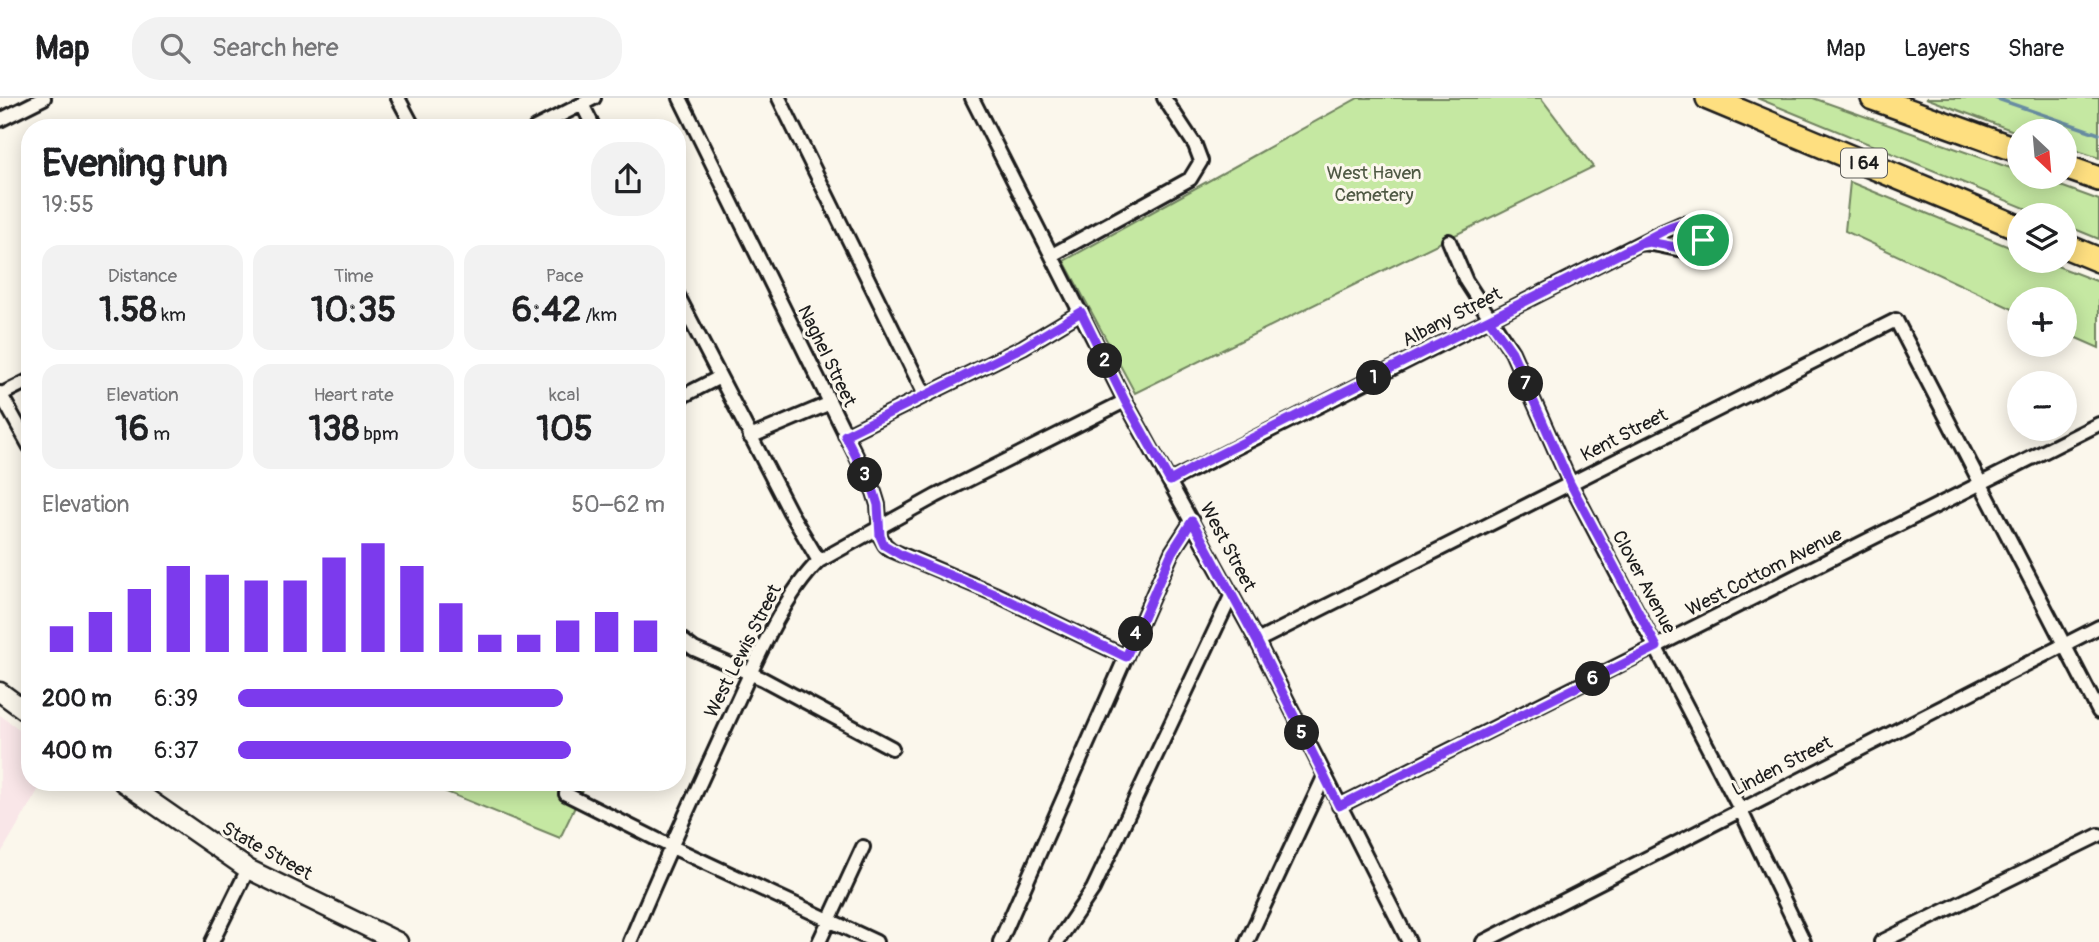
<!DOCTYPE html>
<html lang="en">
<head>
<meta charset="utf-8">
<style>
  body { margin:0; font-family:Pangolin,sans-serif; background:#f2f2f2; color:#202124; height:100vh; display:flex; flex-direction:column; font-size:26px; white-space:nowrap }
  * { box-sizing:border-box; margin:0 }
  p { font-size:23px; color:#757577 }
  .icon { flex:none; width:38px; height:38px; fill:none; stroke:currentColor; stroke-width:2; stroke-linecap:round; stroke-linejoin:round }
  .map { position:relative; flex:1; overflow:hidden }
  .drawer { position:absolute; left:21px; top:21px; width:665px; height:672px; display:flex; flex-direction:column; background:#fff; border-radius:28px; box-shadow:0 4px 18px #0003 }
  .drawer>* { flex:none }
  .needle { width:46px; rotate:154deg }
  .buttons { position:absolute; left:2007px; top:21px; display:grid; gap:14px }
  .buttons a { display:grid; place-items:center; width:70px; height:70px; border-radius:50%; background:#fff; box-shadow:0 4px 18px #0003; font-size:35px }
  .pin { position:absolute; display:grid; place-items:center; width:60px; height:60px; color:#fff; margin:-30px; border:4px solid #fff; border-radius:50%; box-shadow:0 2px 7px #0007 }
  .km { position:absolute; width:35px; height:35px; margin:-18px; border-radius:50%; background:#222; color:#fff; font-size:19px; line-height:35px; text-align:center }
  .round { display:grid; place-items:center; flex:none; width:74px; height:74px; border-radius:28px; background:#f2f2f2 }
  .head { display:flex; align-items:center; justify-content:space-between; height:119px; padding:0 21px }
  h1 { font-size:38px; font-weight:700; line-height:52px }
  .metrics { display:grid; grid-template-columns:repeat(3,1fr); gap:10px; height:119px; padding:7px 21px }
  .metrics div { display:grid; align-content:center; border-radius:18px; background:#f2f2f2; text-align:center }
  .metrics b { font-size:35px; font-weight:700 }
  .metrics small { font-size:19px; font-weight:400 }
  .metrics p { font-size:19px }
  .chart { height:196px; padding:14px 21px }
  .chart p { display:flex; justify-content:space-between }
  .chart svg { width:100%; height:126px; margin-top:7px; stroke:#7c3aed; stroke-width:6 }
  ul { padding:0 21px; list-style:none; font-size:23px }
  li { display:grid; grid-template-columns:112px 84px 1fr; align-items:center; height:52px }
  li i { height:18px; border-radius:9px; background:#7c3aed }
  header { display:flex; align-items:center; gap:42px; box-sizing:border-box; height:98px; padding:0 35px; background:#fff; border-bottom:2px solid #e0e0e0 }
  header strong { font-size:33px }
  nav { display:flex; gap:38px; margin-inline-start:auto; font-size:24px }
  .search { width:490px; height:63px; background:#f2f2f2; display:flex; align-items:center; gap:18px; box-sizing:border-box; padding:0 24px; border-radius:28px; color:#757577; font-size:26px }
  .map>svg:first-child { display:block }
  .built { fill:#f9e6e8 }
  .green { fill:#c5e8a2; stroke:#70825f; stroke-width:2 }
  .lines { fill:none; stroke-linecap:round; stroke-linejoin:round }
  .stream { stroke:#688da2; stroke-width:3.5 }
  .minor-casing { stroke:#1c1c1c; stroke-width:18 }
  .secondary-casing { stroke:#1c1c1c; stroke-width:23 }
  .motorway-casing { stroke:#1c1c1c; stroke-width:28 }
  .minor { stroke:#fbf7ec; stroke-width:12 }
  .secondary { stroke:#fbf7ec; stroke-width:18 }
  .motorway { stroke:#fedf80; stroke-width:23 }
  .route-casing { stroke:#fff; stroke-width:14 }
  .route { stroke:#7c3aed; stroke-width:9 }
  .labels { text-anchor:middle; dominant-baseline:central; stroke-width:6; stroke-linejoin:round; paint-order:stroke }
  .shield { fill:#fbf7ec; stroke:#5f5e5a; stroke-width:2 }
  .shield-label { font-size:18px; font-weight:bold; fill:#1c1c1c }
  .park-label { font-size:19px; fill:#4f5944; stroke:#fbf7ec }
  .street-label { font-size:19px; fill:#1c1c1c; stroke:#fbf7ec }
</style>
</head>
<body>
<header>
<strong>Map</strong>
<div class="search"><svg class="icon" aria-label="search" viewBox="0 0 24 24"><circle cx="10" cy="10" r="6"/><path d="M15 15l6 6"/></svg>Search here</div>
<nav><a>Map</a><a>Layers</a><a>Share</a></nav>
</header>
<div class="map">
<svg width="2099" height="844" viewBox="0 0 2099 844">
  <rect width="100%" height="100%" fill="#fbf7ec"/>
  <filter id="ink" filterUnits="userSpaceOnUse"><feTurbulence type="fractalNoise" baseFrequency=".0143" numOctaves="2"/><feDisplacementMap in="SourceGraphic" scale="14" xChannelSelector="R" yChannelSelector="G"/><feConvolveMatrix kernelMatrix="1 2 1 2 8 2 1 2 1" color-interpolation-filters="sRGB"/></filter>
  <g filter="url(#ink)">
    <path class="built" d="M0,617L30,639V684H43L0,757Z"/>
    <path class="green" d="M1358,0H1541L1593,69L1135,295L1064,163Z
      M1757,0H1813L2019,73L2020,79H2036L2099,102V141L2065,127V117H2042Z
      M1926,0H2099V60L2065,49V33L2019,35Z
      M1850,84L2019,153L2020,163H2044L2099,184V250L2065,235V201H2020L2019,214L1845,133Z
      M422,684H587L560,740Z"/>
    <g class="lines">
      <path class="stream" d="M1995,0L2099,36"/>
      <g class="minor-casing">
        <path id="minor" d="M398,0L414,30
          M680,0L874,394L878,407L880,438L885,447L891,452L997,497L1126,559
          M779,0L925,297
          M972,0L1125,303L1257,543L1409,844
          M582,6L594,30
          M0,22L44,0
          M535,30L594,0
          M1449,143L1466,183L1512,254L1570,385L1740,711L1804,844
          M1052,157L1190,81L1201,63L1195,47L1164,0
          M677,196L790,414L819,463
          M0,295L30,349
          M0,297L30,282
          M677,301L720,279
          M845,337L1023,249L1081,214
          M750,339L828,306
          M1170,383L1658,136L1681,126L1696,125L1704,134L1700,147C1682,159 1659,142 1639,146
          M677,538L694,551L763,581L892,650
          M1257,543L1896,222L2099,614
          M566,696L670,748L876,844
          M1339,708L2099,326
          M212,844L248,771
          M630,844C662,767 697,691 732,615C754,568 782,499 819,463L936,398L1125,303
          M819,844L863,749
          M1000,844L1172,454L1192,423
          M1057,844L1093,791L1232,496
          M1247,844L1324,679
          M1483,844L2099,529
          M1881,844L2099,737"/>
      </g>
      <g class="secondary-casing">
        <path id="secondary" d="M0,594L30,616
          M123,684L248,771L398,844"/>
      </g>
      <g class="motorway-casing">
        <path id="motorway" d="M1708,0L2020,130
          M1873,0L2020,53
          M2065,69L2099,81
          M2065,148L2099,162"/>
      </g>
      <use href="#minor" class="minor"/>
      <use href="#secondary" class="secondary"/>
      <use href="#motorway" class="motorway"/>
    </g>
  </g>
  <g class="lines" filter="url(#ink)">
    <g class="route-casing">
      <path id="route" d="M1703,142L1691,152L1649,144L1639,146L1202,365L1170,383L1125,303L1081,214L1023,249L845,337L874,394L878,407L880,438L884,447L901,457L997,497L1126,559L1172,454L1192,423L1257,543L1339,708L1657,549L1570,385L1512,254L1489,222L1639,146C1656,137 1676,123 1696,125L1703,130V142"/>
    </g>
    <use href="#route" class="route"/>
  </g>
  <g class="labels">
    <rect class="shield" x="1841" y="50.5" width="46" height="29" rx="5"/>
    <g class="shield-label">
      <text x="1864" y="65">I 64</text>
    </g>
    <g class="park-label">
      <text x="1374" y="75">West Haven<tspan x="1374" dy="22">Cemetery</tspan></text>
    </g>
    <g class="street-label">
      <text transform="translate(1452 219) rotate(-27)">Albany Street</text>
      <text transform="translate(827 258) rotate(64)">Naghel Street</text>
      <text transform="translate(1624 337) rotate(-27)">Kent Street</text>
      <text transform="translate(1228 449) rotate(62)">West Street</text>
      <text transform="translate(1764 474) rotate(-27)">West Cottom Avenue</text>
      <text transform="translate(1644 484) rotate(62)">Clover Avenue</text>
      <text transform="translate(743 553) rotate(-63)">West Lewis Street</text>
      <text transform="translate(1782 668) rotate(-27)">Linden Street</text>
      <text transform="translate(267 753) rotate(29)">State Street</text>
    </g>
  </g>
</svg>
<div class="buttons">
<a><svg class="needle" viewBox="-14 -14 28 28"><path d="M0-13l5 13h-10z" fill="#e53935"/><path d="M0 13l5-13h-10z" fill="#757577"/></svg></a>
<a><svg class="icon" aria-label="layers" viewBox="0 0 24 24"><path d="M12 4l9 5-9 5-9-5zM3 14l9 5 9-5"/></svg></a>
<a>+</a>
<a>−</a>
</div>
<div class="pin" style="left:1703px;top:142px;background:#1e9e55"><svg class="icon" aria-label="arrive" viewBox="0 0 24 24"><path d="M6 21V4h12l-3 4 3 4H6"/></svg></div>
<b class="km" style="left:1374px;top:280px">1</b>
<b class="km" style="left:1105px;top:263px">2</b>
<b class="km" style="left:865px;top:377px">3</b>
<b class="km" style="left:1136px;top:536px">4</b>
<b class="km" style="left:1302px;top:635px">5</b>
<b class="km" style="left:1593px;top:581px">6</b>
<b class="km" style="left:1526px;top:286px">7</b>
<section class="drawer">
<div class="head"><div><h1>Evening run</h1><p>19:55</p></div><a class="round"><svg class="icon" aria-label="share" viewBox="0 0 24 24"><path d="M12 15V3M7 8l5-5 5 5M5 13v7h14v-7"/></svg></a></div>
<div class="metrics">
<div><p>Distance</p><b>1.58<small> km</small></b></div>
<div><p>Time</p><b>10:35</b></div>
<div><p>Pace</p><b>6:42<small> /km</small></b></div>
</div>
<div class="metrics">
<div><p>Elevation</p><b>16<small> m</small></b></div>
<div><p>Heart rate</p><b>138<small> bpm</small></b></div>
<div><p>kcal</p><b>105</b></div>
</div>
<div class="chart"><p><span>Elevation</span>50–62 m</p>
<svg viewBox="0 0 160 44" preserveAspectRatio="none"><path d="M5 44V35M15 44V30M25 44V22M35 44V14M45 44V17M55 44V19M65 44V19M75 44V11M85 44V6M95 44V14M105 44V27M115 44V38M125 44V38M135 44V33M145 44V30M155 44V33"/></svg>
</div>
<ul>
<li><b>200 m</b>6:39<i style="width:76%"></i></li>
<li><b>400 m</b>6:37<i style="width:78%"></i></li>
</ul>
</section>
</div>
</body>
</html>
